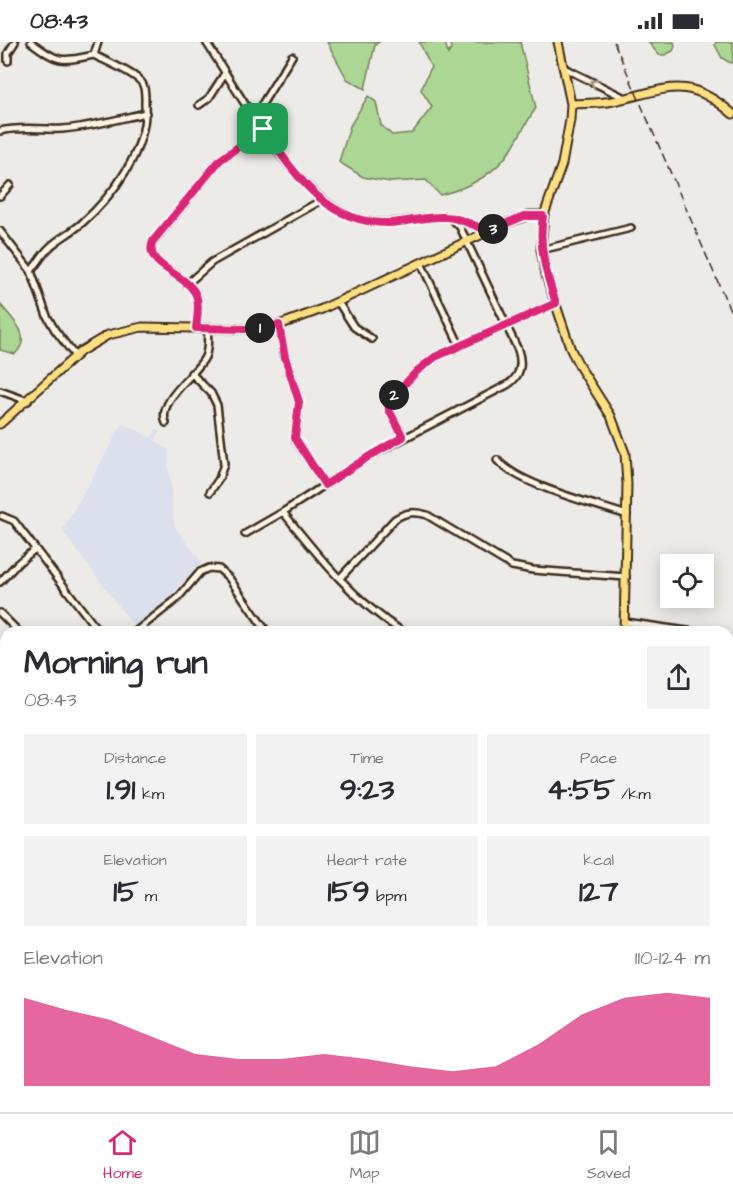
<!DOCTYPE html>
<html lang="en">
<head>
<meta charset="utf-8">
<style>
  body { margin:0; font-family:"Architects Daughter",sans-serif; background:#f2f2f3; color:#2b2b33; height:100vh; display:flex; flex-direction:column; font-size:22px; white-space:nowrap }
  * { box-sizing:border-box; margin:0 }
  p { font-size:20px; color:#7c7c81 }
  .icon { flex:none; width:33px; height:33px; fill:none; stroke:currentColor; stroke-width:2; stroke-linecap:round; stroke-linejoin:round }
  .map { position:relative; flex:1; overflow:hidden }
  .panel { position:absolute; left:0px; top:584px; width:734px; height:488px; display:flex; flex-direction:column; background:#fff; border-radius:18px 18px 0 0; box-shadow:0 3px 15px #0003 }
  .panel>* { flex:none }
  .buttons { position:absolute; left:660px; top:512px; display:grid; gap:12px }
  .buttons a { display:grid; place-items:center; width:54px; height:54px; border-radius:0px; background:#fff; box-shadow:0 3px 15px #0003; font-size:30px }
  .pin { position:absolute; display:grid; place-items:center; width:51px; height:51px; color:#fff; margin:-26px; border-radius:12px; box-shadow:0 3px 9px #0006 }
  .km { position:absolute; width:30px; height:30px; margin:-15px; border-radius:50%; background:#222; color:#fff; font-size:16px; line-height:30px; text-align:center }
  .round { display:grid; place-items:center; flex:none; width:63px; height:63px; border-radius:0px; background:#f2f2f3 }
  .summary { display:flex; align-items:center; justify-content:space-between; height:102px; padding:0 24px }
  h1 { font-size:33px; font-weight:800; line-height:45px }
  .stats { display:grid; grid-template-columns:repeat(3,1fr); gap:9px; height:102px; padding:6px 24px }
  .stats div { display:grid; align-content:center; border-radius:0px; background:#f2f2f3; text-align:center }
  .stats b { font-size:30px; font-weight:800 }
  .stats small { font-size:16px; font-weight:400 }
  .stats p { font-size:16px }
  .chart { height:168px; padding:12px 24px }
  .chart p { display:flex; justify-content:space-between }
  .chart svg { width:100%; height:108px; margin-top:6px; fill:#db2777; opacity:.7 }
  .status { display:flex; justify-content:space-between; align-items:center; height:42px; padding:0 30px; background:#fff; direction:ltr }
  .status svg { height:16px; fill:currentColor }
  .dock { display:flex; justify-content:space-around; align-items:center; height:84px; border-top:2px solid #e1e1e2; background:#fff; font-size:16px; color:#7c7c81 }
  .dock a { display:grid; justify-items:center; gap:3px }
  .dock .on { color:#db2777 }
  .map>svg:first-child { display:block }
  .built { fill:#dbe0ec }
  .green { fill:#acd694; stroke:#748059; stroke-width:1.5 }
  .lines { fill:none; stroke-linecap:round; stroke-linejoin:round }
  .stream { stroke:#6a9497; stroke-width:1.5 }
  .minor-casing { stroke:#3b2a1e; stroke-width:10 }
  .major-casing { stroke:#3b2a1e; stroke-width:11 }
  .minor { stroke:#fcf5e5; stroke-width:5 }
  .major { stroke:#fedf80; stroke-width:7 }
  .rail { stroke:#3b2a1e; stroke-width:1.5; stroke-dasharray:9 4.5; stroke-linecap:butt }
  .oneway { stroke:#9c9082 }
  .route-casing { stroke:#fff; stroke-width:12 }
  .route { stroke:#db2777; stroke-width:8 }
</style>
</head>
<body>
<div class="status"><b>08:43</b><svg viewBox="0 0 49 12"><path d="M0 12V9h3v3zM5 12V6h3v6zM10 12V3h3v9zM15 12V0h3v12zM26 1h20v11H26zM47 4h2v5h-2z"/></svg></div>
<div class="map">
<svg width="733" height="1070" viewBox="0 0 733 1070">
  <rect width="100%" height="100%" fill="#edebe8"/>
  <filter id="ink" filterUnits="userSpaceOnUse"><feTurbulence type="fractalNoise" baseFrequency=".0167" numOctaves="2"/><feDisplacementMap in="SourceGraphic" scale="12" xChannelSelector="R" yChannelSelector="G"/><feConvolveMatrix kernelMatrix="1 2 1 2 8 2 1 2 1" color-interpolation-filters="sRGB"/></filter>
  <g filter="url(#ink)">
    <path class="built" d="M123,381L151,396L157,386L160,389L155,399L169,408L168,422L175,485L202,521L193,528L170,556L134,584L62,489Z
      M6,812V1065H82L75,1070H0V817Z"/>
    <path class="green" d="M327,0H379L375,3L365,47L347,37Z
      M419,0H445L448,12L451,7L450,0H520L536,66C527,79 520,93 512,106C496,132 468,146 440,153L426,138L390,140L363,135L339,120L350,84L368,54L376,60L381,83L392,93L412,91L432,65L421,48L431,25Z
      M648,0H674L675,4L673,9L665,13H659Z
      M716,0H733V20L730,21L722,16L715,3Z
      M0,262C12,277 34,294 15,312L0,308Z
      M0,615L6,622V812L0,817Z
      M3,855L6,857V916L0,912V858Z"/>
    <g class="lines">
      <path class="stream" d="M0,779L6,783"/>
      <g class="minor-casing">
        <path id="minor" d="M31,0C59,21 60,20 94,13L98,0
          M206,0C241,53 301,169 367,179C394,184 418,174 445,175C459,175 475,184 488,189
          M8,19V11L15,0
          M564,26L625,56
          M199,63L209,56L225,31
          M254,75L292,14
          M0,89C20,84 41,88 62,87C90,85 118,77 146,71
          M0,154L10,143
          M0,189L31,229L47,274L55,288L75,314
          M541,208L631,186
          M421,221L460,304
          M31,229C37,222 42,213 48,207C57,197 71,191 81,182C113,154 148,107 145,63C145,56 146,47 142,41C135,31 105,19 94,13
          M187,242L212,220L322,158
          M338,260L354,285L372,297
          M279,283L285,315L299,360L295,397L325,443
          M196,286C197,277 200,262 196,253C186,230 146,226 152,201L220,118L263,87
          M191,331L211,351L217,363L224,422L219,437L210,450
          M0,349L28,359
          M166,381C156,359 197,332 205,315C209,306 207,295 208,286
          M403,395L389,368L388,360L417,329L435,315L556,261
          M497,418C521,444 592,461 627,473
          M283,470C318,514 355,560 403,590
          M2,474L14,479L99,590
          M245,492L283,470L368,415L507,343C520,335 523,323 518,308L460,185L451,176
          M340,536L395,477C406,470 415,469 427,473L512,524L533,528L626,535
          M0,540L18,521L35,507
          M0,571L19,590
          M625,580L694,590
          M135,590L177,557L200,530L209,526L219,527L229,536L267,590
          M728,608L733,614
          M728,795L733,793
          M728,881L732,876
          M6,947L4,955L6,966
          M0,1007L6,1009
          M0,1030L6,1028
          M224,1065L229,1070
          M149,1070L150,1065"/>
      </g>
      <g class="major-casing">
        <path id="major" d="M558,0L571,62L570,78L562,122L544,173L541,208L546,233L571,308L581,327L611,374L625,411L627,442L624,590
          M571,62C585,61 599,62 613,59C667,48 686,31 733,72
          M0,382L81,309L108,293L142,285L246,287L279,283L322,267L504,182L529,173H544
          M493,1065L495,1070"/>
      </g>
      <use href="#minor" class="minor"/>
      <use href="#major" class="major"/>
      <path class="rail" d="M614,0L733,275"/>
    </g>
    <defs><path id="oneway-chevron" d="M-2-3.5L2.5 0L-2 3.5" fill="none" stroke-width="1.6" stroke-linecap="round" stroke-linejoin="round" transform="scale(1.5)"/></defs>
    <use class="oneway" href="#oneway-chevron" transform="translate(594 41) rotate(-153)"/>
  </g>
  <g class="lines" filter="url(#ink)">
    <g class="route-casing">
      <path id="route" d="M263,87C296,133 326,182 389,181C408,180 426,174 444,175C459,175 475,184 488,189L524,174H543C538,205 546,232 556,261L435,315L417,329L388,360L389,368L403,395L368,415L325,443L295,396L299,360L285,315L279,283L246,287L196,286C197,277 200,263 196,253C187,231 142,224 153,199L220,118Z"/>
    </g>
    <use href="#route" class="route"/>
  </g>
</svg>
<div class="buttons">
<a><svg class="icon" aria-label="locate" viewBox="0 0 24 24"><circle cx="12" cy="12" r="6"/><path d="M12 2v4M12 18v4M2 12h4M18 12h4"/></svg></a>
</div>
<div class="pin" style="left:263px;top:87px;background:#1e9e55"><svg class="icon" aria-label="arrive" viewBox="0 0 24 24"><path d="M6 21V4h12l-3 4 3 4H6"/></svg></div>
<b class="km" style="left:260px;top:286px">1</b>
<b class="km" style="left:394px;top:353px">2</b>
<b class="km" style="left:493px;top:187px">3</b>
<section class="panel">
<div class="summary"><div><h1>Morning run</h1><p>08:43</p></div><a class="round"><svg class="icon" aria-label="share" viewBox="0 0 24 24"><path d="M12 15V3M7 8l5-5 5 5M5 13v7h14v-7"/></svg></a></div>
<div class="stats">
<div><p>Distance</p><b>1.91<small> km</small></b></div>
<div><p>Time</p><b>9:23</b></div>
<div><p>Pace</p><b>4:55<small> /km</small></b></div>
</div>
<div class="stats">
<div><p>Elevation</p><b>15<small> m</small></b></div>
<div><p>Heart rate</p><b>159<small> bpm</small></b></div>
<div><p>kcal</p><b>127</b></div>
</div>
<div class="chart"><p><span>Elevation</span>110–124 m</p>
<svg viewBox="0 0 160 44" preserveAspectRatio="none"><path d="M0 44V8L10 13L20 17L30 24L40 31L50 33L60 33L70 31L80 33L90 36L100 38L110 36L120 27L130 15L140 8L150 6L160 8V44z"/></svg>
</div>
</section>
</div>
<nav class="dock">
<a class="on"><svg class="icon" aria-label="home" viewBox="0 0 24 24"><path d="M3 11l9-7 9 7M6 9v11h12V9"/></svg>Home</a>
<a><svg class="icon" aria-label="map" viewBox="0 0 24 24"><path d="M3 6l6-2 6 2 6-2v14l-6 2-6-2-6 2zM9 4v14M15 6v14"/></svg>Map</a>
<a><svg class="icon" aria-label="saved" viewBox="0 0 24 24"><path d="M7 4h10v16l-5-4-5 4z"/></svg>Saved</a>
</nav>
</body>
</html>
